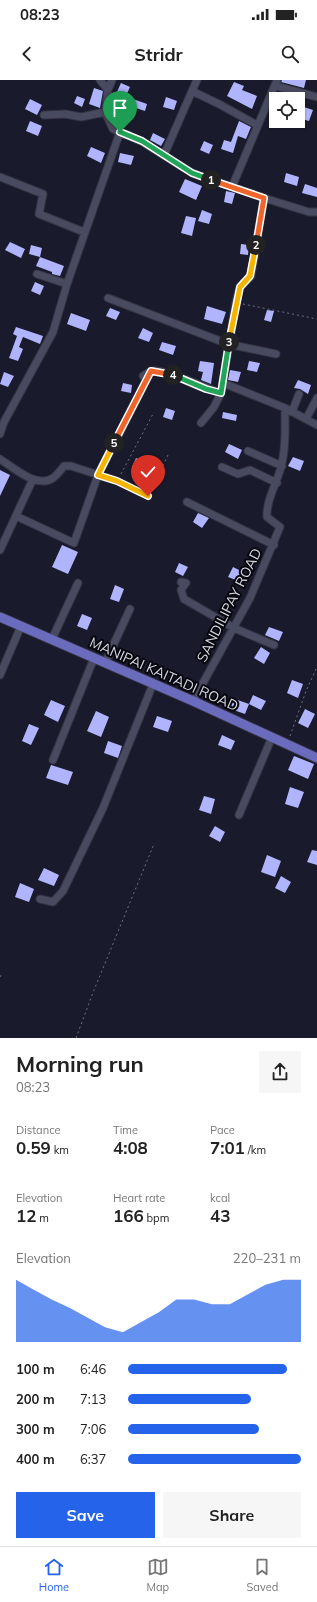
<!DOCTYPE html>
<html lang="en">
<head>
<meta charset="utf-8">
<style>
  body { margin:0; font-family:Mulish,sans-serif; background:#f6f6f6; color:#222; height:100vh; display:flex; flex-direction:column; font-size:15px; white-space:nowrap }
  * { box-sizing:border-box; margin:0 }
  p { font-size:13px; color:#767676 }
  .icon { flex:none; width:22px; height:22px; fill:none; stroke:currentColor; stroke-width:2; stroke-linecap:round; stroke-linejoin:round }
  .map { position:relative; height:958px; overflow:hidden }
  .side { display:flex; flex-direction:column; background:#fff; flex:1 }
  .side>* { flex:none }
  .tools { position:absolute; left:269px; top:12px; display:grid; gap:8px }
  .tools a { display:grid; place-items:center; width:36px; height:36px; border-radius:0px; background:#fff; box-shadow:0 1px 3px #0004; font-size:20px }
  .pin { position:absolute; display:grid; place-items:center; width:34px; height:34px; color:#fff; margin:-41px -17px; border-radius:50% 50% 50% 0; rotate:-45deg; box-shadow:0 0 4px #0007 }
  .pin .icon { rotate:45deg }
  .km { position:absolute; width:20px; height:20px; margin:-10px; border-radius:50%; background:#222; color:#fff; font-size:11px; line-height:20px; text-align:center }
  .round { display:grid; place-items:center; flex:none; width:42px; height:42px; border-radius:0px; background:#f6f6f6 }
  .overview { display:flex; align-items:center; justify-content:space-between; height:68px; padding:0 16px }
  h1 { font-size:22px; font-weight:700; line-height:30px }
  .metrics { display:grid; grid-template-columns:repeat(3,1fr); gap:6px; height:68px; padding:4px 16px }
  .metrics div { display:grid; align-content:center }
  .metrics b { font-size:17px; font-weight:700 }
  .metrics small { font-size:11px; font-weight:400 }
  .metrics p { font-size:11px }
  .chart { height:112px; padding:8px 16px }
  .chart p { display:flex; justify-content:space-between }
  .chart svg { width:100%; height:72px; margin-top:4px; fill:#2563eb; opacity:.7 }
  .action { display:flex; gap:8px; margin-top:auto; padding:8px 16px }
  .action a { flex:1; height:46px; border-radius:0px; background:#2563eb; color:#fff; font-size:16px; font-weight:700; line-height:46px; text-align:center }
  .action a+a { background:#f6f6f6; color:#222 }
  ul { padding:0 16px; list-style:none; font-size:13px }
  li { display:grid; grid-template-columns:64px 48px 1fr; align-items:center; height:30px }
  li i { height:10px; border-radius:5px; background:#2563eb }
  .status { display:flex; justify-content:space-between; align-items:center; height:28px; padding:0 20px; background:#fff; direction:ltr }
  .status svg { height:11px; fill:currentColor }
  header { display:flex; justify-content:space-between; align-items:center; height:52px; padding:0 16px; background:#fff; font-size:18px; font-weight:700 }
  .dock { display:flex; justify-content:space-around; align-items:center; height:56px; border-top:1px solid #e0e0e0; background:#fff; font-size:11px; color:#767676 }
  .dock a { display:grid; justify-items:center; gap:2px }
  .dock .selected { color:#2563eb }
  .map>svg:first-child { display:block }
  .building { fill:#afb4fd }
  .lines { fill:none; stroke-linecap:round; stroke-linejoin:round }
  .minor-casing { stroke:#333342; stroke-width:9 }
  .major-casing { stroke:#333342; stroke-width:11 }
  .path { stroke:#6f707f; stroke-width:1; stroke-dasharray:2 3; stroke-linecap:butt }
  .minor { stroke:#484a5f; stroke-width:7 }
  .major { stroke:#6b6bbd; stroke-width:9 }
  .split-1-casing { stroke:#fff; stroke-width:8 }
  .split-2-casing { stroke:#fff; stroke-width:8 }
  .split-3-casing { stroke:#fff; stroke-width:8 }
  .split-4-casing { stroke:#fff; stroke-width:8 }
  .split-5-casing { stroke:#fff; stroke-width:8 }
  .split-6-casing { stroke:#fff; stroke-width:8 }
  .split-1 { stroke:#22a559; stroke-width:5 }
  .split-2 { stroke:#f0652b; stroke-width:5 }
  .split-3 { stroke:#f5b400; stroke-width:5 }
  .split-4 { stroke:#22a559; stroke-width:5 }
  .split-5 { stroke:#f0652b; stroke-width:5 }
  .split-6 { stroke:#f5b400; stroke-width:5 }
  .labels { text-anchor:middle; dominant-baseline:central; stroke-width:4; stroke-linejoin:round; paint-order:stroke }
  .street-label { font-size:14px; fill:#d5d7e3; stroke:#06060d }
</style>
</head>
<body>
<div class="status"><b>08:23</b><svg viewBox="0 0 49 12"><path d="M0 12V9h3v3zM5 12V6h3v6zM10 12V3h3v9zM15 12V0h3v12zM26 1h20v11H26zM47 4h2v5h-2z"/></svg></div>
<header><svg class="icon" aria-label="back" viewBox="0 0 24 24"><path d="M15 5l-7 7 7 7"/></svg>Stridr<svg class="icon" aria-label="search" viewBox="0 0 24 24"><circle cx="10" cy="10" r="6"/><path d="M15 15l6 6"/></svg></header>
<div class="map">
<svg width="317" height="958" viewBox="0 0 317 958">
  <rect width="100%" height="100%" fill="#191a2c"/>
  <path class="building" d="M282,0H306L304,8L281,2Z
    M234,2L244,6L242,10L257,16L252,29L227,16Z
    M121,3L130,7L124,20L115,16Z
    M94,8L103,11L100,28L89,24Z
    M77,16L85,19L82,27L74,23Z
    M166,17L177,21L174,30L163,27Z
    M30,19L42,25L37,35L25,29Z
    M133,19L147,24L145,31L130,26Z
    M301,26L313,30L309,41L298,38Z
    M30,41L42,46L38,56L26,51Z
    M239,41L251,47L246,59L238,56L233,73L221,69L224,60L231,62Z
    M153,53L165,59L161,66L150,60Z
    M204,61L213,65L209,74L200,70Z
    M91,67L105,73L101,83L87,76Z
    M120,73L134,76L131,85L118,82Z
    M286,93L299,97L297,106L284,102Z
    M185,99L202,106L196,120L179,112Z
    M305,104L317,108V117L302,113Z
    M226,111L235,113L232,124L224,122Z
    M202,130L212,134L209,144L198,141Z
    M186,136L196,138L192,156L181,153Z
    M10,162L25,169L21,178L5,170Z
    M241,164L249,165L248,175L240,174Z
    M31,165L42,168L40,177L29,174Z
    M40,177L64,186L60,196L52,194V192L36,186Z
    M35,202L44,206L40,215L31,211Z
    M207,226L226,232L222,244L204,239Z
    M110,228L120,232L116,240L106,236Z
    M267,230L274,231L271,242L264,240Z
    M71,233L90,240L86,251L67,244Z
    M16,247L43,256L40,264L23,257L19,267L23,269L18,281L9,278L17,256L13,254Z
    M143,248L153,253L149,262L138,258Z
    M162,262L176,266L173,275L159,270Z
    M200,281L214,283L211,304L201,300L203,292L198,291Z
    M249,281L260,283L257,292L247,290Z
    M230,290L241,292L238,302L228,300Z
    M4,292L14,296L8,307L0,304Z
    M298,300L311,305L308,314L300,309L294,308Z
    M123,303L132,305L131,313L121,311Z
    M166,328L175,331L172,340L163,337Z
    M223,332L237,335L236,341L222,338Z
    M229,364L242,370L238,379L225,372Z
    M293,377L304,381L300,391L288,386Z
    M136,378L146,382L142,391L132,387Z
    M0,390L10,395L0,416Z
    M198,433L209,438L202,448L193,442Z
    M62,465L78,472L68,494L52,487Z
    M179,483L188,487L183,496L175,492Z
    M233,487L245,493L241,502L228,497Z
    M115,505L124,509L119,522L110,519Z
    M82,534L92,538L87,550L77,546Z
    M269,547L283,552L279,561L265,555Z
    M261,567L270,573L264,584L254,578Z
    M292,600L303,604L298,618L287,613Z
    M253,615L266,621L261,630L249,624Z
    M232,618L249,624L245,634L228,628Z
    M51,620L65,626L58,642L44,635Z
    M305,629L315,634L308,648L298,643Z
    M96,631L109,637L101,657L87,651Z
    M157,636L172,641L168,652L153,647Z
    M29,644L39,648L31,665L22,661Z
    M222,655L235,661L231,670L218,665Z
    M108,661L122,666L118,678L104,673Z
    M294,676L314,684L308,699L288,690Z
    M51,685L73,692L68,705L46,698Z
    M290,707L304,712L298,728L285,724Z
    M204,716L215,719L211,734L199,730Z
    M215,746L225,752L220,762L209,756Z
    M312,770L317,771V785L307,782Z
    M267,775L281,781L275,797L261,792Z
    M44,788L59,795L54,806L38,800Z
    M281,796L291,802L285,813L275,808Z
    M20,803L34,809L29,822L15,817Z"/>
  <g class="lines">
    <g class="minor-casing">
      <path id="minor" d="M100,0L108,10L105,32L113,49L141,61L192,93L264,118L309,132H317
        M197,0L192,11L219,24L257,45
        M276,6L317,17
        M108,10L112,0
        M44,35L65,34L81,37L105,32
        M164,75L192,11
        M0,97L43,114L39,134L84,152
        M232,107L277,0
        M37,194L67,204
        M108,218L228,264L276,274
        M143,296C145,295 149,292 151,291C166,289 204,308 221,313
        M285,328L317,345
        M292,332L299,314
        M306,339L317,318
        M201,343L214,327L221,313L236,222L240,207L251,196L264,118
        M0,354L4,342L53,252L67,204L120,52
        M248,371L282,386
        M0,379C14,388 37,409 53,398C57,395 61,390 64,386H71L117,401
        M222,387L238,394L250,390L277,403
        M187,422L274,465
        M16,436L74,463L98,395L151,291
        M0,470L33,399
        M181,502L186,503L181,510L184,519L234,548L274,565
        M52,559L78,503
        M105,583L130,529
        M0,595L21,546
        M193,621L250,518L280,447L267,437C266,420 277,403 281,387C286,368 285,348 285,328L223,303
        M53,680L94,578
        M239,735L272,657
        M40,819L53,822L63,811L103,728L153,604"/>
    </g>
    <g class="major-casing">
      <path id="major" d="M0,537L193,621L317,678"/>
    </g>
    <path class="path" d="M243,224L317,239
      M121,394L154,332
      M124,405L148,416L169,373
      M290,656L306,611L317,587
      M0,897L1,895
      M76,958L94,910L154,764"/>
    <use href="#minor" class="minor"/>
    <use href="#major" class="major"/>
  </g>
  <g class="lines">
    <g class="split-1-casing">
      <path id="split-1" d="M120,52L142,61L192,93L211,100"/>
    </g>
    <g class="split-2-casing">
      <path id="split-2" d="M211,100L264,118L256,165"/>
    </g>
    <g class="split-3-casing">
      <path id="split-3" d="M229,262L240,207L250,196L256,165"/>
    </g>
    <g class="split-4-casing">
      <path id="split-4" d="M173,295L206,309L221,313L229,262"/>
    </g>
    <g class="split-5-casing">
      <path id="split-5" d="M114,363L151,291L173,295"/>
    </g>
    <g class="split-6-casing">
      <path id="split-6" d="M114,363L98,395L117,401L148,416"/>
    </g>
    <use href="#split-1" class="split-1"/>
    <use href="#split-2" class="split-2"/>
    <use href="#split-3" class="split-3"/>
    <use href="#split-4" class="split-4"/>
    <use href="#split-5" class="split-5"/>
    <use href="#split-6" class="split-6"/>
  </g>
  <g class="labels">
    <g class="street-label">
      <text transform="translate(229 525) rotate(-63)">SANDILIPAY ROAD</text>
      <text transform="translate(164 594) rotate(24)">MANIPAI KAITADI ROAD</text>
    </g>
  </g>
</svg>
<div class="tools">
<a><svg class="icon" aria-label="locate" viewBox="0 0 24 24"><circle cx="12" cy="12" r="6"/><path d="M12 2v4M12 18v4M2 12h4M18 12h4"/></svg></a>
</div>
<div class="pin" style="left:120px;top:52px;background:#1e9e55"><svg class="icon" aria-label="arrive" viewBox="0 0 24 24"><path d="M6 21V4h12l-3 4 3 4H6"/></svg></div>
<div class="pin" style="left:148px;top:416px;background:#d93025"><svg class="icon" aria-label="check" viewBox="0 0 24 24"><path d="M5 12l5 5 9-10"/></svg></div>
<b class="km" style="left:211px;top:100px">1</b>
<b class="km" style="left:256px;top:165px">2</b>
<b class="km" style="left:229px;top:262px">3</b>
<b class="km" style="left:173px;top:295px">4</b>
<b class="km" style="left:114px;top:363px">5</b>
</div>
<section class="side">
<div class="overview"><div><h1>Morning run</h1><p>08:23</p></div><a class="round"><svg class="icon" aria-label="share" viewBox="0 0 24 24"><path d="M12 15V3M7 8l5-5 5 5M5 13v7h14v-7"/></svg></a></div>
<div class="metrics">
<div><p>Distance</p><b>0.59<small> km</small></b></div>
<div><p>Time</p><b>4:08</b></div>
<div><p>Pace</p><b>7:01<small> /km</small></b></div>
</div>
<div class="metrics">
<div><p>Elevation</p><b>12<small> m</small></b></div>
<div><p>Heart rate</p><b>166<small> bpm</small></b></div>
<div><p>kcal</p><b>43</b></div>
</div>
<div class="chart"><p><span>Elevation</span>220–231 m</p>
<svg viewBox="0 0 160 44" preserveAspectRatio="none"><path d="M0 44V6L10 12L20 18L30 23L40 29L50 35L60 38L70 32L80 26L90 18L100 18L110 21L120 21L130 15L140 9L150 6L160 6V44z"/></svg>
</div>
<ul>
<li><b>100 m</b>6:46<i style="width:92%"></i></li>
<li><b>200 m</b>7:13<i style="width:71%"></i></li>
<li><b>300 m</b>7:06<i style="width:76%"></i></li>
<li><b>400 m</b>6:37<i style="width:100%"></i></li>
</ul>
<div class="action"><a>Save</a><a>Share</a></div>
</section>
<nav class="dock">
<a class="selected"><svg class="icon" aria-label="home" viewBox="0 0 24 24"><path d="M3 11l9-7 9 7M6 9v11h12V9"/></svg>Home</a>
<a><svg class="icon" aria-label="map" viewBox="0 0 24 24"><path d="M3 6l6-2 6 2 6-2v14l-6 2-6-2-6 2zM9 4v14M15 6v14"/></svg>Map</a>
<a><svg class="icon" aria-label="saved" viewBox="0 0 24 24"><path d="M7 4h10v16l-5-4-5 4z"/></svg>Saved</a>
</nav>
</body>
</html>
